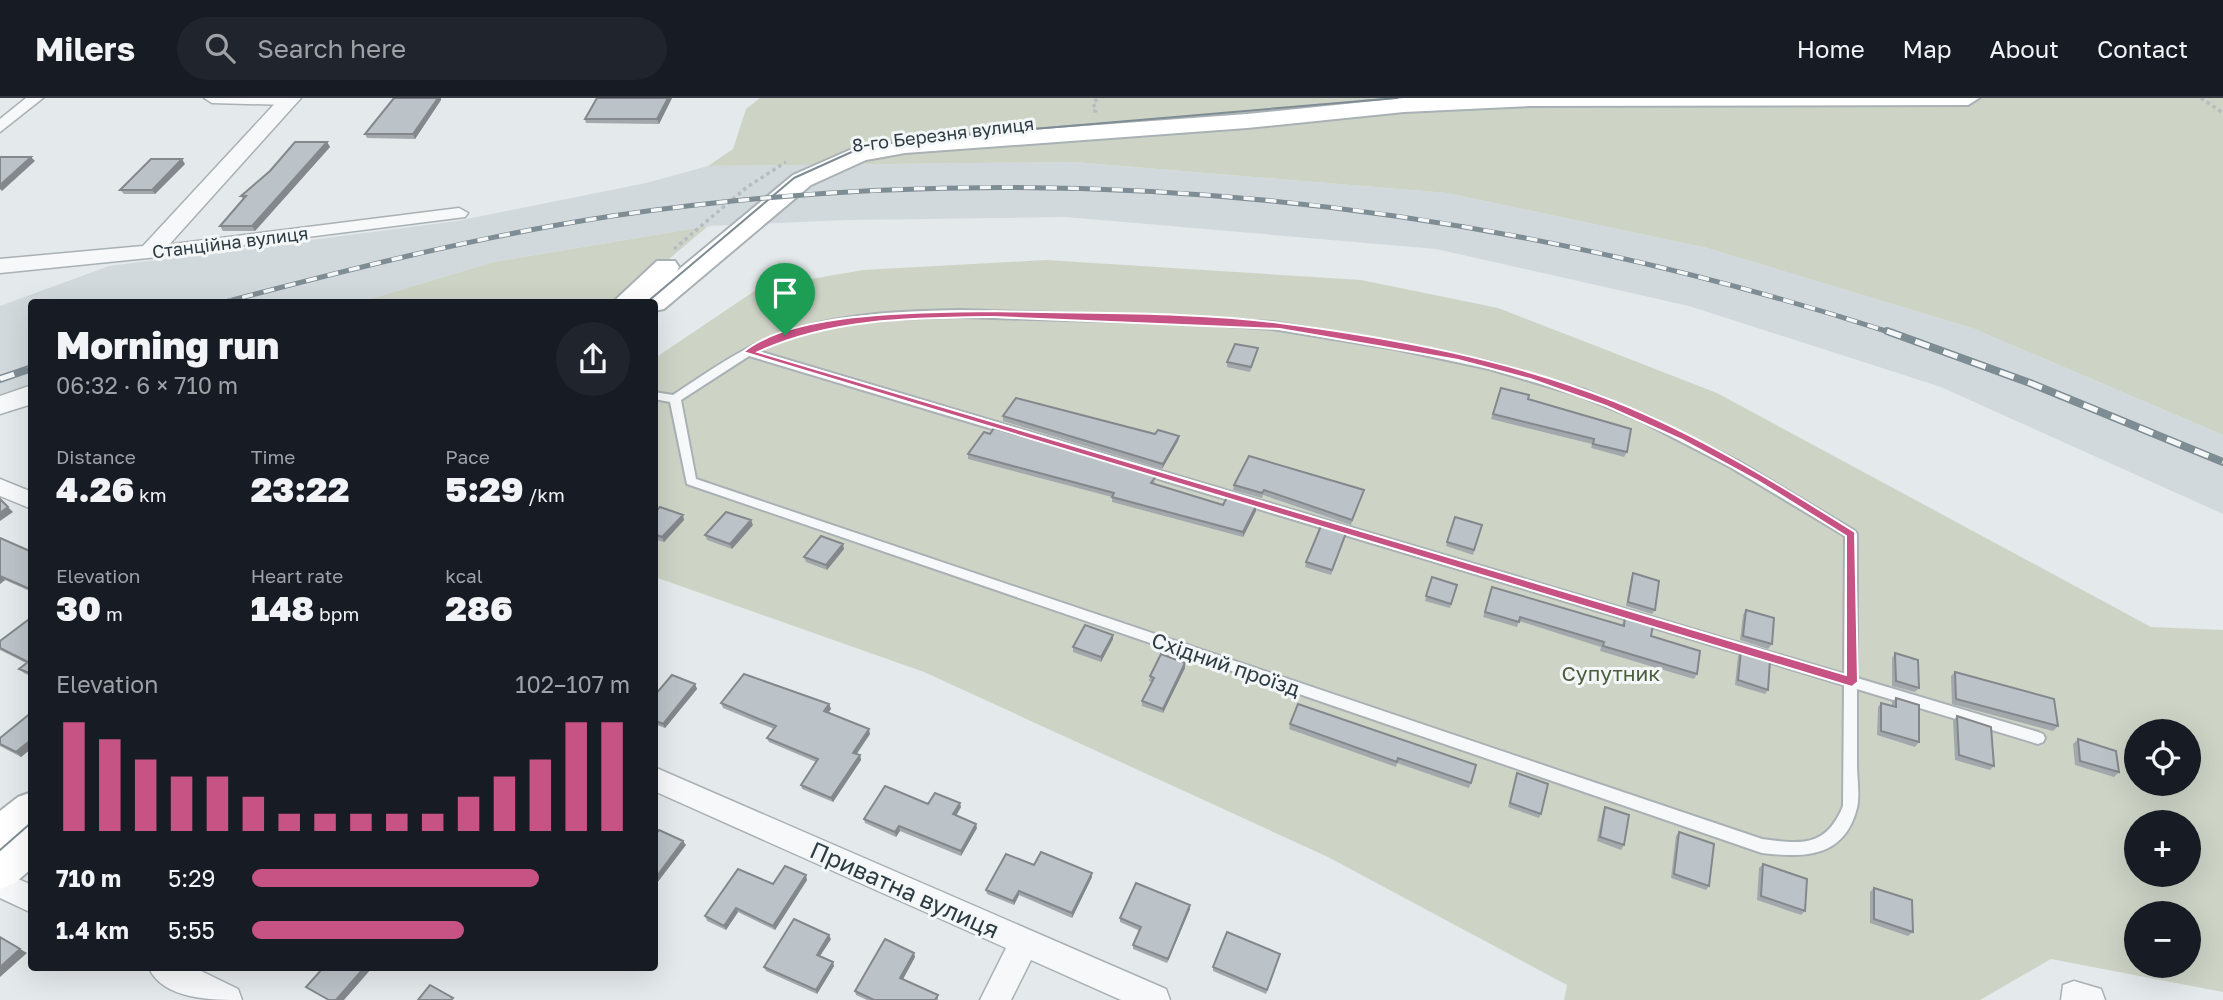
<!DOCTYPE html>
<html lang="en">
<head>
<meta charset="utf-8">
<style>
  body { margin:0; font-family:"Golos Text",sans-serif; background:#20242c; color:#f1f3f6; height:100vh; display:flex; flex-direction:column; font-size:26px; white-space:nowrap }
  * { box-sizing:border-box; margin:0 }
  p { font-size:23px; color:#9ea1a6 }
  .icon { flex:none; width:38px; height:38px; fill:none; stroke:currentColor; stroke-width:2; stroke-linecap:round; stroke-linejoin:round }
  .map { position:relative; flex:1; overflow:hidden }
  .drawer { position:absolute; left:28px; top:201px; width:630px; height:672px; display:flex; flex-direction:column; background:#171b24; border-radius:7px; box-shadow:0 7px 28px #0002 }
  .drawer>* { flex:none }
  .tools { position:absolute; left:2124px; top:621px; display:grid; gap:14px }
  .tools a { display:grid; place-items:center; width:77px; height:77px; border-radius:50%; background:#171b24; box-shadow:0 7px 28px #0002; font-size:35px }
  .pin { position:absolute; display:grid; place-items:center; width:60px; height:60px; color:#fff; margin:-72px -30px; border-radius:50% 50% 50% 0; rotate:-45deg; box-shadow:0 0 7px #0007 }
  .pin .icon { rotate:45deg }
  .round { display:grid; place-items:center; flex:none; width:74px; height:74px; border-radius:37px; background:#20242c }
  .summary { display:flex; align-items:center; justify-content:space-between; height:119px; padding:0 28px }
  h1 { font-size:38px; font-weight:800; line-height:52px }
  .stats { display:grid; grid-template-columns:repeat(3,1fr); gap:10px; height:119px; padding:7px 28px }
  .stats div { display:grid; align-content:center }
  .stats b { font-size:35px; font-weight:800 }
  .stats small { font-size:19px; font-weight:400 }
  .stats p { font-size:19px }
  .chart { height:196px; padding:14px 28px }
  .chart p { display:flex; justify-content:space-between }
  .chart svg { width:100%; height:126px; margin-top:7px; stroke:#c75284; stroke-width:6 }
  ul { padding:0 28px; list-style:none; font-size:23px }
  li { display:grid; grid-template-columns:112px 84px 1fr; align-items:center; height:52px }
  li i { height:18px; border-radius:9px; background:#c75284 }
  header { display:flex; align-items:center; gap:42px; box-sizing:border-box; height:98px; padding:0 35px; background:#171b24; border-bottom:2px solid #363941 }
  header strong { font-size:33px }
  nav { display:flex; gap:38px; margin-inline-start:auto; font-size:24px }
  .search { width:490px; height:63px; background:#20242c; display:flex; align-items:center; gap:18px; box-sizing:border-box; padding:0 24px; border-radius:38px; color:#9ea1a6; font-size:26px }
  .map>svg:first-child { display:block }
  .built { fill:#d2d9dd }
  .green { fill:#cdd4c6; fill-rule:evenodd }
  .lines { fill:none; stroke-linecap:round; stroke-linejoin:round }
  .service-casing { stroke:#a9b1b5; stroke-width:4 }
  .minor-casing { stroke:#a9b1b5; stroke-width:3 }
  .tertiary-casing { stroke:#a9b1b5; stroke-width:3 }
  .secondary-casing { stroke:#a9b1b5; stroke-width:4 }
  .path { stroke:#b6bcbf; stroke-width:3.5; stroke-dasharray:3.5 3.5; stroke-linecap:butt }
  .service { fill:#f7f8f9; fill-rule:evenodd }
  .minor { fill:#f7f8f9; fill-rule:evenodd }
  .tertiary { fill:#f7f8f9; fill-rule:evenodd }
  .secondary { fill:#fff; fill-rule:evenodd }
  .tram { stroke:#7e8c94; stroke-width:2 }
  .rail-far1-casing { stroke:#7e8c94; stroke-width:5 }
  .rail-casing { stroke:#7e8c94; stroke-width:8 }
  .rail-far1 { stroke:#f4f7f8; stroke-width:3.5; stroke-dasharray:11; stroke-linecap:butt }
  .rail { stroke:#f4f7f8; stroke-width:5; stroke-dasharray:15; stroke-linecap:butt }
  .wall { fill:#a2a8ac }
  .shaded-wall { fill:#84888c }
  .building { fill:#bcc3c8; stroke:#84888c; stroke-width:2 }
  .route { fill:#c75284; stroke:#fff; stroke-width:2; fill-rule:evenodd }
  .labels { text-anchor:middle; dominant-baseline:central; stroke-width:6; stroke-linejoin:round; paint-order:stroke }
  .far-street-label { font-size:18px; fill:#2d3b43; stroke:#f4f7f8 }
  .street-label { font-size:21px; fill:#2d3b43; stroke:#f4f7f8 }
  .park-label { font-size:21px; fill:#4b5d3b; stroke:#f4f7f8 }
  .near-street-label { font-size:24px; fill:#2d3b43; stroke:#f4f7f8 }
</style>
</head>
<body>
<header>
<strong>Milers</strong>
<div class="search"><svg class="icon" aria-label="search" viewBox="0 0 24 24"><circle cx="10" cy="10" r="6"/><path d="M15 15l6 6"/></svg>Search here</div>
<nav><a>Home</a><a>Map</a><a>About</a><a>Contact</a></nav>
</header>
<div class="map">
<svg width="2223" height="902" viewBox="0 0 2223 902">
  <rect width="100%" height="100%" fill="#e4e9eb"/>
  <path class="built" d="M1074,64L1447,95L1707,150L1972,230L2223,337V416L1941,289L1689,208L1436,151L1066,119L846,122L708,128L493,164L357,205H32L31,289L0,300V208L109,168L457,123L646,85L708,68Z"/>
  <path class="green" d="M760,0H2223V337L1972,230L1707,150L1447,95L1074,64L708,68L733,51L746,11Z
    M708,128L617,205H357L493,164Z
    M1046,162L1361,182L1498,210L1717,295L2151,529L2223,532V894L2051,861L1980,902H1564L1567,887L1328,759L924,574L655,479V260L759,190L863,172ZM2137,634H2189V686H2137ZM2137,724H2189V777H2137ZM2137,816H2189V868H2137Z"/>
  <g class="lines">
    <g class="service-casing">
      <path id="service" d="M962,212L1198,220L1272,224L1395,244L1489,264L1585,292L1646,317L1738,363L1855,433L1857,436V580L2038,634L2043,636L2045,640L2043,644L2038,646L1857,591C1857,617 1857,642 1857,667C1857,680 1860,697 1857,710C1844,760 1805,760 1762,755L687,386L670,304L654,301V294L673,297C700,279 727,260 756,246C819,216 893,213 962,212ZM962,219L1198,226L1272,231L1395,251L1489,271L1577,297L1639,322L1730,369L1845,438L1844,576L758,253C819,221 894,220 962,219ZM749,258L1844,587L1843,708C1826,750 1801,746 1762,741L696,381L681,302Z"/>
    </g>
    <g class="minor-casing">
      <path id="minor" d="M26,0H43L0,34V21Z
        M204,0H295L297,2L289,7L212,5Z
        M459,110L468,115L465,119L150,159L141,154L150,149Z
        M0,381L32,394V411L0,398Z
        M654,669L1166,891L1170,902H1121L1031,862L1011,902H980L1006,850L654,693Z
        M0,773L32,787V815L0,800Z
        M149,870H195L238,891L242,902C213,902 163,902 149,870Z
        M2074,883L2101,891L2105,902H2061L2063,887Z"/>
    </g>
    <g class="tertiary-casing">
      <path id="tertiary" d="M280,0H301L158,159L0,175V161L143,148Z
        M32,287V306L0,316V298Z"/>
    </g>
    <g class="secondary-casing">
      <path id="secondary" d="M1404,0H1979L1968,7L1529,8L1404,14L1247,30L905,55L866,62L811,87L664,211L654,213V205H612L657,163H675L679,169L677,173L793,77L852,51L905,41L1247,16Z
        M32,694V770L15,785L0,791V713L18,699Z"/>
    </g>
    <path class="path" d="M2201,0L2223,15
      M1093,13H1096L1093,4L1100,0
      M674,151L747,89L786,64"/>
    <use href="#service" class="service"/>
    <use href="#minor" class="minor"/>
    <use href="#tertiary" class="tertiary"/>
    <use href="#secondary" class="secondary"/>
    <path class="tram" d="M646,205L794,80L856,52L906,42L1397,0
      M0,752L32,724"/>
    <g class="rail-far1-casing">
      <path id="rail-far1" d="M221,205C350,171 480,138 612,118C1048,54 1474,99 1892,235"/>
    </g>
    <g class="rail-casing">
      <path id="rail" d="M1887,233L2030,285L2223,364
        M0,281L32,270"/>
    </g>
    <use href="#rail-far1" class="rail-far1"/>
    <use href="#rail" class="rail"/>
  </g>
  <path class="wall" d="M672,0L659,26L586,25L585,21Z
    M441,2L415,41L367,40L365,36Z
    M327,44L330,49L255,133H223L220,128L243,102L241,98Z
    M185,66L155,96H124L120,92Z
    M1258,250L1257,255L1250,274L1227,269V264Z
    M1501,290L1528,301L1627,354L1624,359L1591,350L1592,346L1491,321Z
    M1003,318L1155,336L1179,338L1178,343L1162,371L1003,323Z
    M968,356L1155,383L1154,386L1223,407L1256,408V413L1243,439L1112,404V399L968,361Z
    M1234,387L1364,392L1351,427L1263,397L1262,400L1233,392Z
    M654,415L684,422L664,444L654,441Z
    M1455,419L1482,427L1473,457L1446,448Z
    M753,427L732,451L707,442L705,437Z
    M0,440L32,454V494L5,482L0,486Z
    M1345,440L1331,477L1305,469L1306,464Z
    M844,451L827,472L806,464L804,459Z
    M1633,475L1655,512L1652,516L1626,508L1631,480Z
    M1432,479L1457,487L1450,510L1425,503Z
    M1492,489L1622,527L1625,519L1651,538L1697,576L1694,581L1600,553L1601,549L1519,523L1517,529L1483,519Z
    M1746,512L1772,546L1768,551L1740,542L1743,517Z
    M32,519V579L24,575L19,571L26,565L0,552V543Z
    M1113,541L1101,564L1073,554V549Z
    M1741,553L1768,592L1765,596L1735,587L1738,558Z
    M1895,555L1919,590L1915,594L1892,588V560Z
    M1185,565V570L1163,615L1142,608V603L1152,584L1149,583L1150,578Z
    M1955,574L2058,628L2053,633L1952,606L1951,578Z
    M695,586L697,591L665,630L654,626V598Z
    M1896,600L1919,644L1915,649L1877,637L1878,609L1881,605L1892,608V604Z
    M721,605L829,606L831,611L828,615L870,636L857,656L860,657L861,662L833,704L802,691L801,687L816,664L769,644L767,640L774,631L723,610Z
    M32,614V650L21,659L0,648V640Z
    M1957,618L1994,668L1990,672L1955,662L1953,623Z
    M1290,626L1476,667L1471,685L1469,690L1397,665L1396,669L1289,631Z
    M2078,641L2119,674L2114,679L2075,667L2073,646Z
    M1517,675L1541,716L1539,720L1508,709Z
    M928,706L961,709L956,718L977,730L961,758L900,733L896,739L865,725L864,721Z
    M1605,709L1624,747L1621,752L1597,743L1603,713Z
    M1679,734L1709,788L1706,792L1671,780L1676,738Z
    M1763,766L1805,813L1801,817L1757,802L1759,770Z
    M1034,767L1092,779L1072,820L1019,797L1014,807L987,796L986,792Z
    M807,782L775,832L738,814L726,832L707,823L705,818L773,786Z
    M1874,790L1913,834L1908,838L1870,825V794Z
    M1190,811L1167,865L1133,851V847L1140,833L1120,824V820Z
    M831,841L820,858L834,868L817,896L766,873L764,869Z
    M1280,856L1266,896L1213,873V869Z
    M915,859L903,881L938,897V902H867L856,897L855,893Z"/>
  <path class="shaded-wall" d="M438,0H441V2L415,41L413,36Z
    M668,0H672L659,26L657,21Z
    M327,44L330,49L255,133L252,128Z
    M31,59L35,63L2,93L0,91V87Z
    M182,61L185,66L155,96L152,92Z
    M1179,338L1178,343L1162,371L1163,366Z
    M1256,408V413L1243,439V434Z
    M8,409L13,414L0,423V415Z
    M683,417L684,422L664,444L662,439Z
    M751,422L753,427L732,451L730,446Z
    M843,446L844,451L827,472L826,467Z
    M0,478L5,482L0,486Z
    M1113,537V541L1101,564V559Z
    M1185,565V570L1163,615V611Z
    M695,586L697,591L665,630L663,626Z
    M829,606L831,611L826,618L824,613Z
    M869,631L870,636L854,659L853,655Z
    M32,641V650L21,659L16,654Z
    M860,657L861,662L833,704L831,700Z
    M960,705L961,709L954,721L953,716Z
    M976,726L977,730L961,758V753Z
    M899,728L900,733L896,739L895,734Z
    M683,743L686,747L654,789V782Z
    M1092,775V779L1072,820V815Z
    M806,777L807,782L775,832L773,828Z
    M1019,793V797L1014,807L1013,803Z
    M1190,807V811L1167,865L1168,861Z
    M736,810L738,814L726,832L724,828Z
    M829,837L831,841L818,861L817,857Z
    M20,851L27,855L0,879V869Z
    M914,855L915,859L902,883L900,880Z
    M833,864L834,868L817,896L816,892Z
    M364,870H372L344,902H336Z"/>
  <path class="building" d="M394,0H438L413,36H365Z
    M597,0H668L657,21H585Z
    M295,44H327L252,128H220L246,98H241L270,73Z
    M0,59H31L0,87Z
    M151,61H182L152,92H120Z
    M1235,246L1258,250L1251,269L1227,264Z
    M1501,290L1529,297L1528,301L1631,331L1627,354L1593,346L1594,341L1493,316Z
    M1016,300L1155,336L1158,332L1179,338L1163,366L1003,318Z
    M994,330L1156,378L1151,385L1223,407L1227,399L1256,408L1243,434L1112,399L1114,395L968,356L984,334L990,336Z
    M1249,358L1364,392L1352,422L1264,392L1262,395L1234,387Z
    M0,401L8,409L0,415Z
    M660,409L683,417L662,439L654,436V415Z
    M726,414L751,422L730,446L705,437Z
    M1455,419L1482,427L1474,452L1447,444Z
    M1321,428L1346,435L1332,472L1306,464Z
    M821,438L843,446L826,467L804,459Z
    M0,440L32,454V492L0,478Z
    M1633,475L1659,483L1655,512L1628,504Z
    M1432,479L1457,487L1451,506L1426,498Z
    M1492,489L1624,528L1625,519L1653,527L1651,538L1700,553L1697,576L1603,548L1604,544L1520,519L1519,524L1485,514Z
    M1746,512L1774,520L1772,546L1743,538Z
    M32,519V576L19,571L28,564L0,550V543Z
    M1085,527L1113,537L1101,559L1073,549Z
    M1741,553L1770,562L1768,592L1738,582Z
    M1895,555L1918,562L1919,590L1896,583Z
    M1161,556L1185,565L1163,611L1142,603L1154,580L1150,578Z
    M1955,574L2054,601L2058,628L1956,601Z
    M744,576L829,606L824,613L869,631L853,655L860,657L831,700L801,687L818,661L767,640L776,628L721,605Z
    M672,577L695,586L663,626L654,622V598Z
    M1896,600L1919,607V644L1881,633V605L1896,609Z
    M1298,606L1476,667L1471,685L1398,660L1397,664L1290,626Z
    M32,614V641L16,654L0,646V640Z
    M1957,618L1991,629L1994,668L1959,657Z
    M2078,641L2116,653L2119,674L2080,663Z
    M1517,675L1548,686L1541,716L1510,705Z
    M885,688L928,706L935,695L960,705L953,716L976,726L961,753L899,728L895,734L864,721Z
    M1605,709L1629,717L1624,747L1600,739Z
    M659,732L683,743L654,782V738Z
    M1679,734L1714,746L1709,788L1674,776Z
    M1041,754L1092,775L1072,815L1019,793L1013,803L986,792L1006,756L1034,767Z
    M1763,766L1807,781L1805,813L1761,798Z
    M785,768L806,777L773,828L736,810L724,828L705,818L738,771L773,786Z
    M1136,785L1190,807L1168,861L1133,847L1141,829L1120,820Z
    M1874,790L1912,802L1913,834L1874,821Z
    M794,821L829,837L817,857L833,864L816,892L764,869Z
    M1227,834L1280,856L1267,892L1213,869Z
    M0,839L20,851L0,869Z
    M885,841L914,855L900,880L938,897L935,902H874L855,893Z
    M323,870H364L336,902H329L306,889Z
    M430,887L453,900L451,902H418Z"/>
  <path class="route" d="M995,213C1087,216 1189,213 1280,225C1393,240 1508,261 1614,303C1699,337 1777,385 1855,434L1858,584L1852,589L743,254C794,212 930,214 995,213ZM995,219L1280,231L1458,262L1530,281L1606,308L1682,342L1758,383L1846,438V577L758,254C832,220 914,220 995,219Z"/>
  <g class="labels">
    <g class="far-street-label">
      <text transform="translate(943 36) rotate(-7)">8-го Березня вулиця</text>
      <text transform="translate(230 144) rotate(-7)">Станційна вулиця</text>
    </g>
    <g class="street-label">
      <text transform="translate(1226 566) rotate(19)">Східний проїзд</text>
    </g>
    <g class="park-label">
      <text x="1611" y="575">Супутник</text>
    </g>
    <g class="near-street-label">
      <text transform="translate(905 791) rotate(24)">Приватна вулиця</text>
    </g>
  </g>
</svg>
<div class="tools">
<a><svg class="icon" aria-label="locate" viewBox="0 0 24 24"><circle cx="12" cy="12" r="6"/><path d="M12 2v4M12 18v4M2 12h4M18 12h4"/></svg></a>
<a>+</a>
<a>−</a>
</div>
<div class="pin" style="left:785px;top:237px;background:#1e9e55"><svg class="icon" aria-label="arrive" viewBox="0 0 24 24"><path d="M6 21V4h12l-3 4 3 4H6"/></svg></div>
<section class="drawer">
<div class="summary"><div><h1>Morning run</h1><p>06:32 · 6 × 710 m</p></div><a class="round"><svg class="icon" aria-label="share" viewBox="0 0 24 24"><path d="M12 15V3M7 8l5-5 5 5M5 13v7h14v-7"/></svg></a></div>
<div class="stats">
<div><p>Distance</p><b>4.26<small> km</small></b></div>
<div><p>Time</p><b>23:22</b></div>
<div><p>Pace</p><b>5:29<small> /km</small></b></div>
</div>
<div class="stats">
<div><p>Elevation</p><b>30<small> m</small></b></div>
<div><p>Heart rate</p><b>148<small> bpm</small></b></div>
<div><p>kcal</p><b>286</b></div>
</div>
<div class="chart"><p><span>Elevation</span>102–107 m</p>
<svg viewBox="0 0 160 44" preserveAspectRatio="none"><path d="M5 44V6M15 44V12M25 44V19M35 44V25M45 44V25M55 44V32M65 44V38M75 44V38M85 44V38M95 44V38M105 44V38M115 44V32M125 44V25M135 44V19M145 44V6M155 44V6"/></svg>
</div>
<ul>
<li><b>710 m</b>5:29<i style="width:76%"></i></li>
<li><b>1.4 km</b>5:55<i style="width:56%"></i></li>
</ul>
</section>
</div>
</body>
</html>
